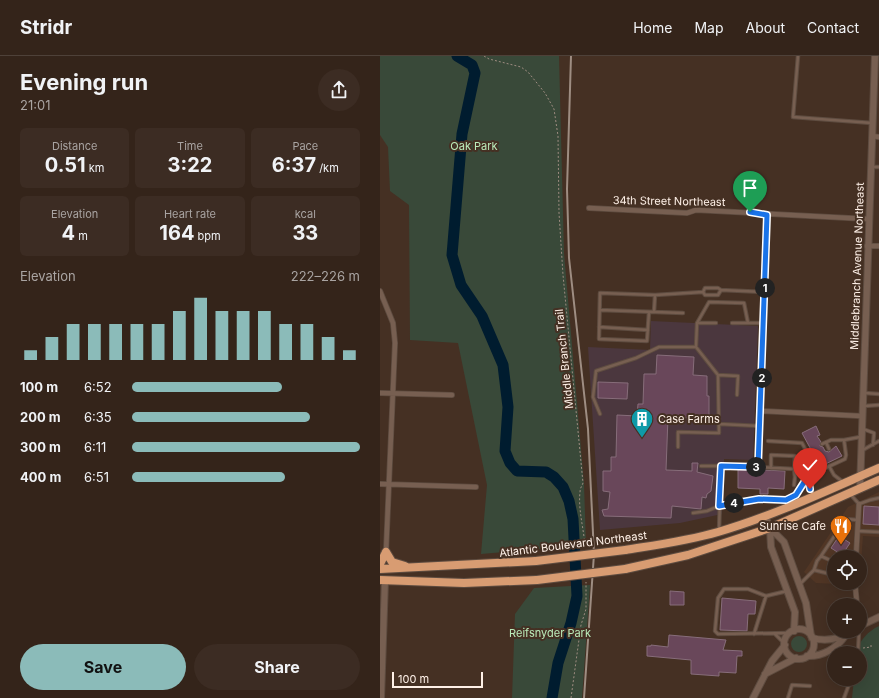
<!DOCTYPE html>
<html lang="en">
<head>
<meta charset="utf-8">
<style>
  body { margin:0; font-family:Inter,sans-serif; background:#3c2c23; color:#f1f3f6; height:100vh; display:flex; flex-direction:column; font-size:15px; white-space:nowrap }
  * { box-sizing:border-box; margin:0 }
  p { font-size:13px; color:#a9a4a2 }
  .icon { flex:none; width:22px; height:22px; fill:none; stroke:currentColor; stroke-width:2; stroke-linecap:round; stroke-linejoin:round }
  .map { position:relative; flex:1; overflow:hidden }
  .sheet { display:flex; flex-direction:column; background:#34241a; width:380px }
  .sheet>* { flex:none }
  .buttons { position:absolute; left:447px; top:494px; display:grid; gap:8px }
  .buttons a { display:grid; place-items:center; width:40px; height:40px; border-radius:50%; background:#34241a; box-shadow:0 4px 16px #0002,0 0 0 1px #4e4139; font-size:20px }
  .scale { position:absolute; left:12px; bottom:10px; width:91px; box-sizing:border-box; padding-left:4px; border:2px solid #fef0e7; border-top:0; font-size:11px; line-height:14px; white-space:nowrap; color:#fef0e7; -webkit-text-stroke:3px #453023; paint-order:stroke }
  .pin { position:absolute; display:grid; place-items:center; width:34px; height:34px; color:#fff; margin:-41px -17px; border-radius:50% 50% 50% 0; rotate:-45deg; box-shadow:0 0 4px #0007 }
  .pin .icon { rotate:45deg }
  .km { position:absolute; width:20px; height:20px; margin:-10px; border-radius:50%; background:#222; color:#fff; font-size:11px; line-height:20px; text-align:center }
  .round { display:grid; place-items:center; flex:none; width:42px; height:42px; border-radius:21px; background:#3c2c23 }
  .head { display:flex; align-items:center; justify-content:space-between; height:68px; padding:0 20px }
  h1 { font-size:22px; font-weight:700; line-height:30px }
  .stats { display:grid; grid-template-columns:repeat(3,1fr); gap:6px; height:68px; padding:4px 20px }
  .stats div { display:grid; align-content:center; border-radius:6px; background:#3c2c23; text-align:center }
  .stats b { font-size:20px; font-weight:700 }
  .stats small { font-size:11px; font-weight:400 }
  .stats p { font-size:11px }
  .chart { height:112px; padding:8px 20px }
  .chart p { display:flex; justify-content:space-between }
  .chart svg { width:100%; height:72px; margin-top:4px; stroke:#8bbbb9; stroke-width:6 }
  .action { display:flex; gap:8px; margin-top:auto; padding:8px 20px }
  .action a { flex:1; height:46px; border-radius:24px; background:#8bbbb9; color:#111; font-size:16px; font-weight:700; line-height:46px; text-align:center }
  .action a+a { background:#3c2c23; color:#f1f3f6 }
  ul { padding:0 20px; list-style:none; font-size:13px }
  li { display:grid; grid-template-columns:64px 48px 1fr; align-items:center; height:30px }
  li i { height:10px; border-radius:5px; background:#8bbbb9 }
  header { display:flex; align-items:center; gap:24px; box-sizing:border-box; height:56px; padding:0 20px; background:#34241a; border-bottom:1px solid #4e4139 }
  header strong { font-size:19px }
  nav { display:flex; gap:22px; margin-inline-start:auto; font-size:14px }
  main { display:flex; flex:1; min-height:0 }
  .map>svg:first-child { display:block }
  .built { fill:#513625 }
  .industrial { fill:#4b373e }
  .green { fill:#394939 }
  .lines { fill:none; stroke-linecap:round; stroke-linejoin:round }
  .river { stroke:#001c2f; stroke-width:11 }
  .building { fill:#69475a; stroke:#876d7a }
  .service-casing { stroke:#5e4c40; stroke-width:4.5 }
  .minor-casing { stroke:#5e4c40; stroke-width:6 }
  .tertiary-casing { stroke:#5e4c40; stroke-width:8 }
  .trunk-casing { stroke:#5e4c40; stroke-width:10 }
  .path { stroke:#9e8c81; stroke-width:1; stroke-dasharray:2 2; stroke-linecap:butt }
  .service { stroke:#775f51; stroke-width:2.5 }
  .minor { stroke:#775f51; stroke-width:4.5 }
  .tertiary { stroke:#775f51; stroke-width:6 }
  .trunk { stroke:#d89c72; stroke-width:8 }
  .rail { stroke:#9e8d82; stroke-width:2 }
  .trunk-bridge-casing { stroke:#5e4c40; stroke-width:10; stroke-linecap:butt }
  .trunk-bridge { stroke:#d89c72; stroke-width:8 }
  .route-casing { stroke:#fff; stroke-width:8 }
  .route { stroke:#1a73e8; stroke-width:5 }
  .labels { text-anchor:middle; dominant-baseline:central; stroke-width:4; stroke-linejoin:round; paint-order:stroke }
  .park-label { font-size:11px; fill:#baebba; stroke:#453023 }
  .street-label { font-size:11px; fill:#fef0e7; stroke:#453023 }
  .poi-label { font-size:11px; fill:#fef0e7; stroke:#453023; text-anchor:start }
</style>
</head>
<body>
<header>
<strong>Stridr</strong>
<nav><a>Home</a><a>Map</a><a>About</a><a>Contact</a></nav>
</header>
<main>
<section class="sheet">
<div class="head"><div><h1>Evening run</h1><p>21:01</p></div><a class="round"><svg class="icon" aria-label="share" viewBox="0 0 24 24"><path d="M12 15V3M7 8l5-5 5 5M5 13v7h14v-7"/></svg></a></div>
<div class="stats">
<div><p>Distance</p><b>0.51<small> km</small></b></div>
<div><p>Time</p><b>3:22</b></div>
<div><p>Pace</p><b>6:37<small> /km</small></b></div>
</div>
<div class="stats">
<div><p>Elevation</p><b>4<small> m</small></b></div>
<div><p>Heart rate</p><b>164<small> bpm</small></b></div>
<div><p>kcal</p><b>33</b></div>
</div>
<div class="chart"><p><span>Elevation</span>222–226 m</p>
<svg viewBox="0 0 160 44" preserveAspectRatio="none"><path d="M5 44V38M15 44V30M25 44V22M35 44V22M45 44V22M55 44V22M65 44V22M75 44V14M85 44V6M95 44V14M105 44V14M115 44V14M125 44V22M135 44V22M145 44V30M155 44V38"/></svg>
</div>
<ul>
<li><b>100 m</b>6:52<i style="width:66%"></i></li>
<li><b>200 m</b>6:35<i style="width:78%"></i></li>
<li><b>300 m</b>6:11<i style="width:100%"></i></li>
<li><b>400 m</b>6:51<i style="width:67%"></i></li>
</ul>
<div class="action"><a>Save</a><a>Share</a></div>
</section>
<div class="map">
<svg width="499" height="642" viewBox="0 0 499 642">
  <rect width="100%" height="100%" fill="#453023"/>
  <path class="built" d="M499,436V481L483,480L480,520V501H454V527H479V529L436,527L424,516L468,451Z"/>
  <path class="industrial" d="M271,265L378,270L373,404L344,403L342,458L300,467L220,474L208,291L270,294Z"/>
  <path class="green" d="M0,0H179L184,197L204,428L206,489L101,498L107,429L78,287L30,284L29,149L10,135L8,91L0,79Z
    M210,529L202,642H132L135,558L154,532Z
    M499,570V642H472L474,623H480V597H476C479,585 488,575 499,570Z
    M411 588a8 8 0 1 1 16 0a8 8 0 1 1-16 0Z"/>
  <g class="lines">
    <path class="river" d="M77,0L92,9L95,17L82,78L72,199L81,229L102,260L123,309L128,351L125,395L130,407L137,415L166,416L174,421L183,431L189,445L193,463L197,540L191,567L178,607L172,642"/>
  </g>
  <path class="building" d="M277,299L314,301L313,319L327,320V340H329V363L320,362V366H313V362L288,361L286,414L312,415V407H318L317,416L333,420L331,435L327,438L326,442L322,441L321,453L292,450L291,462L224,460L222,454L228,453L230,436L223,435V415H231V401H236L237,359L257,360L258,348H263L264,318H276Z
    M218,326L248,327L247,343L218,342Z
    M436,370L440,379L437,380L441,386L440,390L443,391L445,395L449,396L456,390L462,400L433,414L428,405L435,401L422,377Z
    M358,413L405,415L404,433L388,432V438H380V433L358,432Z
    M484,450L499,451V469L483,468Z
    M459,480L470,487L462,499L451,492Z
    M290,535L304,536V549H290Z
    M342,542L376,545L375,558H368L367,575L340,574Z
    M289,579L346,584L343,594L362,595V600H357L356,617L339,616V620L311,618V604L267,600V590H271V589L288,591Z"/>
  <g class="lines">
    <g class="service-casing">
      <path id="service" d="M418,0L413,61L492,67
        M491,111H499
        M323,236L325,232H338L341,234L384,236
        M220,254L303,257
        M269,256L267,285L219,283L220,237L275,239L323,236L325,239H338L341,234
        M274,256L275,239
        M317,267L329,246L364,247L368,267
        M352,267H383
        M219,271L268,274
        M338,319L358,320L357,339
        M485,337L499,338
        M484,350L499,349
        M220,358L213,341L216,315L256,302L279,291H316
        M339,368L380,370
        M483,373L494,377L493,389
        M388,385L422,387L428,398L425,406L433,438
        M446,386L449,393
        M442,388L451,384H464
        M298,391V376L339,377L338,319L316,291L317,267H336
        M481,395L499,385
        M321,410H341
        M449,410L454,419L463,426
        M378,411L414,413L415,400L391,399V412
        M414,413L415,421L414,429
        M471,439L479,448L490,444L499,442
        M313,457L327,455L339,450L379,443L406,444L416,439L428,420L465,403L466,399L464,384L480,381
        M339,475L341,410L378,411L379,400
        M478,475L499,476
        M454,506L441,500L466,463L478,464
        M434,514L437,505L441,500
        M420,528L434,514L454,519
        M407,535L386,540L368,533H344L338,542L335,575L338,578L409,577
        M460,546L476,545
        M374,578L386,540
        M395,578L405,588
        M478,597L479,575
        M408,642L412,629L430,630
        M464,642L471,623"/>
    </g>
    <g class="minor-casing">
      <path id="minor" d="M492,80L499,81
        M209,152L307,157L316,154L488,163
        M487,190H499
        M0,235L13,267L15,287L6,496
        M0,337L72,339
        M380,355L481,360
        M379,400L387,159
        M0,428L96,431
        M476,501L479,448
        M475,527L477,549
        M480,557L485,567"/>
    </g>
    <g class="tertiary-casing">
      <path id="tertiary" d="M480,433L495,0
        M385,460L390,472L391,491L415,556L414,575
        M390,472L404,486L426,547L431,580
        M480,570L499,561
        M404 588a15 15 0 1 1 30 0a15 15 0 1 1-30 0Z
        M432,582C447,586 460,583 473,575
        M427,600C442,601 457,592 465,580
        M385,618L416,602
        M1,642L5,524
        M373,642L392,605L405,589"/>
    </g>
    <g class="trunk-casing">
      <path id="trunk" d="M245,494C276,489 307,485 338,476C393,460 446,435 499,412
        M6,496L12,506L25,510
        M0,508L6,496
        M0,513L156,505
        M245,513L308,499L390,472L499,424
        M0,524L84,527L157,524"/>
    </g>
    <path class="path" d="M104,0L109,3L141,11L148,16L165,37L174,53L178,80L179,157L183,219L203,427C202,430 200,432 200,436C198,454 204,473 205,491
      M483,592L491,591V587
      M191,642L201,569L206,553V526"/>
    <use href="#service" class="service"/>
    <use href="#minor" class="minor"/>
    <use href="#tertiary" class="tertiary"/>
    <use href="#trunk" class="trunk"/>
    <path class="rail" d="M191,0L187,133L189,202L208,373L214,498L204,642"/>
    <g class="trunk-bridge-casing">
      <path id="trunk-bridge" d="M156,505L245,494
        M157,524L245,513"/>
    </g>
    <use href="#trunk-bridge" class="trunk-bridge"/>
  </g>
  <g class="lines">
    <g class="route-casing">
      <path id="route" d="M370,156L387,159L378,411L341,410L339,450L379,443L406,444L416,439L428,420L430,433"/>
    </g>
    <use href="#route" class="route"/>
  </g>
  <defs>
    <g id="building-pin" transform="scale(1.15)"><path d="M0 17L-7.5 6A9.5 9.5 0 1 1 7.5 6Z" fill="#0f9aa8" stroke="#453023"/><path d="M-4-6H4V6H1V3H-1V6H-4ZM-2.5-4.3h1.7v1.8h-1.7ZM.8-4.3h1.7v1.8H.8ZM-2.5-1h1.7V.8h-1.7ZM.8-1h1.7V.8H.8Z" fill="#fff"/></g>
    <g id="restaurant-pin" transform="scale(1.15)"><path d="M0 17L-7.5 6A9.5 9.5 0 1 1 7.5 6Z" fill="#e8710a" stroke="#453023"/><path d="M-5-6h1v4h1v-4h1v4h1v-4h1v5L-1.5 .5V6h-2V.5L-5-1ZM5-6V6H3V1.5H1.5Q1.5-4 5-6Z" fill="#fff"/></g>
  </defs>
  <g fill-rule="evenodd">
    <use href="#building-pin" x="262" y="363"/>
    <use href="#restaurant-pin" x="461" y="470"/>
  </g>
  <g class="labels">
    <g class="park-label">
      <text x="94" y="90">Oak Park</text>
      <text x="170" y="577">Reifsnyder Park</text>
    </g>
    <g class="street-label">
      <text transform="translate(289 145) rotate(1)">34th Street Northeast</text>
      <text transform="translate(477 210) rotate(-88)">Middlebranch Avenue Northeast</text>
      <text transform="translate(184 303) rotate(-96)">Middle Branch Trail</text>
      <text transform="translate(193 488) rotate(-7)">Atlantic Boulevard Northeast</text>
    </g>
    <g class="poi-label">
      <text x="278" y="363">Case Farms</text>
      <text x="446" y="470" text-anchor="end">Sunrise Cafe</text>
    </g>
  </g>
</svg>
<div class="buttons">
<a><svg class="icon" aria-label="locate" viewBox="0 0 24 24"><circle cx="12" cy="12" r="6"/><path d="M12 2v4M12 18v4M2 12h4M18 12h4"/></svg></a>
<a>+</a>
<a>−</a>
</div>
<div class="scale">100 m</div>
<div class="pin" style="left:370px;top:156px;background:#1e9e55"><svg class="icon" aria-label="arrive" viewBox="0 0 24 24"><path d="M6 21V4h12l-3 4 3 4H6"/></svg></div>
<div class="pin" style="left:430px;top:433px;background:#d93025"><svg class="icon" aria-label="check" viewBox="0 0 24 24"><path d="M5 12l5 5 9-10"/></svg></div>
<b class="km" style="left:385px;top:232px">1</b>
<b class="km" style="left:382px;top:322px">2</b>
<b class="km" style="left:376px;top:411px">3</b>
<b class="km" style="left:354px;top:447px">4</b>
</div>
</main>
</body>
</html>
